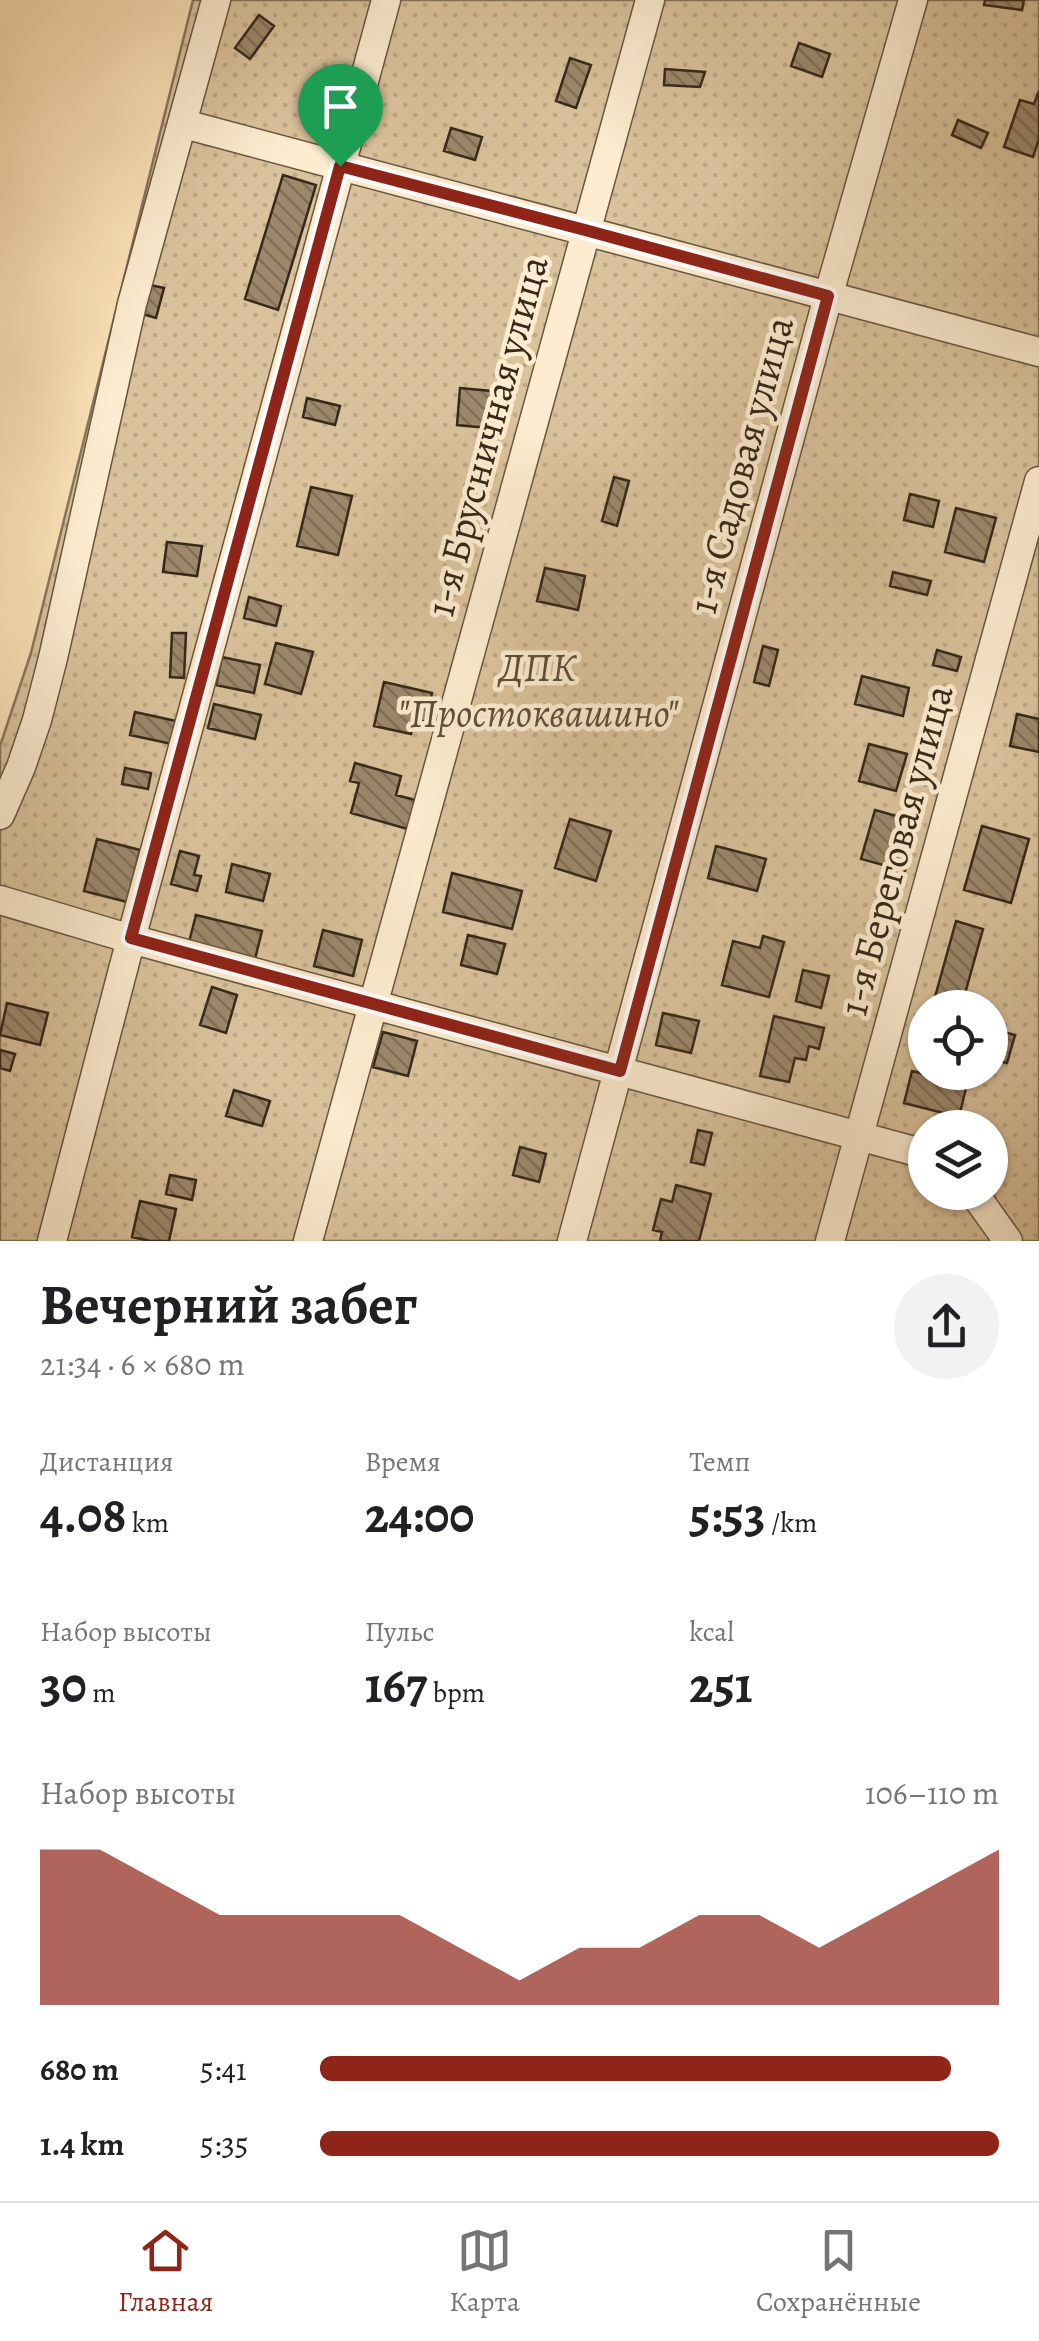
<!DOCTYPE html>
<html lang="ru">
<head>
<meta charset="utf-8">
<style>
  body { margin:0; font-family:Alegreya,serif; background:#f2f2f2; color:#202124; height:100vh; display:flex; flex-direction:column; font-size:38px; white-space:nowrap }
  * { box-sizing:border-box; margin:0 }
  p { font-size:32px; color:#757577 }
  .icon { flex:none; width:55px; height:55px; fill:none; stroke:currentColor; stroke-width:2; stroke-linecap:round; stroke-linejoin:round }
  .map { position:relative; height:1241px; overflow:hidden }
  .drawer { display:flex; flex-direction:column; background:#fff; flex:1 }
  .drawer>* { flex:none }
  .controls { position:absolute; left:908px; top:990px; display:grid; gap:20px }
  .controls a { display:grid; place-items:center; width:100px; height:100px; border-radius:50%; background:#fff; box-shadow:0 2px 8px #0004; font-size:50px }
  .pin { position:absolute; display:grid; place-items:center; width:85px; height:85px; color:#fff; margin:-102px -42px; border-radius:50% 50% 50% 0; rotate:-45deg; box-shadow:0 0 10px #0007 }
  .pin .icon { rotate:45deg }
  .round { display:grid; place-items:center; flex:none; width:105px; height:105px; border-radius:52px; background:#f2f2f2 }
  .head { display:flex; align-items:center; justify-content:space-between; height:170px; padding:0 40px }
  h1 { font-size:55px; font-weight:700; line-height:75px }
  .stats { display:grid; grid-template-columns:repeat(3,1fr); gap:15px; height:170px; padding:10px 40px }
  .stats div { display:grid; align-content:center }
  .stats b { font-size:50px; font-weight:700 }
  .stats small { font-size:28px; font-weight:400 }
  .stats p { font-size:28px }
  .chart { height:280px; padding:20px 40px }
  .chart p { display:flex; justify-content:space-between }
  .chart svg { width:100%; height:180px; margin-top:10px; fill:#8f2418; opacity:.7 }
  ul { padding:0 40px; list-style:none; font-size:32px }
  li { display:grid; grid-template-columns:160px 120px 1fr; align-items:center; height:75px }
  li i { height:25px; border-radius:12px; background:#8f2418 }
  .menu { display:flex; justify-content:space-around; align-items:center; height:140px; border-top:2px solid #e0e0e0; background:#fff; font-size:28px; color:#757577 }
  .menu a { display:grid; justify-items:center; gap:5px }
  .menu .selected { color:#8f2418 }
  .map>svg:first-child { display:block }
  .green { fill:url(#green-dots); stroke:#88755b; stroke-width:2.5; fill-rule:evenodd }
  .building { fill:url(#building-back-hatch); stroke:#36281a; stroke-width:2.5 }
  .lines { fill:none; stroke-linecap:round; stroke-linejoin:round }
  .minor-casing { stroke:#685641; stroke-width:31 }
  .minor { stroke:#fdecd0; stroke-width:28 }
  .route-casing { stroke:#fff; stroke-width:20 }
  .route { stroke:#8f2418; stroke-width:12 }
  .labels { text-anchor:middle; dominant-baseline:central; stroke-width:9; stroke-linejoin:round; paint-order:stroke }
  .street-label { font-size:40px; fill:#36281a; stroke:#fdecd0 }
  .park-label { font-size:40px; font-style:italic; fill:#5f4e3a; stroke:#fdecd0 }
</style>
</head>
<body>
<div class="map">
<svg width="1039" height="1241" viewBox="0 0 1039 1241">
  <defs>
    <pattern id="green-dots" width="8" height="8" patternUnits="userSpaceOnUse" patternTransform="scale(2.5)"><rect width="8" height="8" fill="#dac29c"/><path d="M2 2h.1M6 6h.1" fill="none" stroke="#bca786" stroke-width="1.8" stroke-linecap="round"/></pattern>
    <pattern id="building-back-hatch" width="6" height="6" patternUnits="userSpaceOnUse" patternTransform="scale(2.5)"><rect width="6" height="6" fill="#9d886c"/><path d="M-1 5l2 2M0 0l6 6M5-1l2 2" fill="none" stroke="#816f58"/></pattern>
  </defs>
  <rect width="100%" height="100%" fill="#fce1b7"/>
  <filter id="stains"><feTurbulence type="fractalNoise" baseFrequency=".002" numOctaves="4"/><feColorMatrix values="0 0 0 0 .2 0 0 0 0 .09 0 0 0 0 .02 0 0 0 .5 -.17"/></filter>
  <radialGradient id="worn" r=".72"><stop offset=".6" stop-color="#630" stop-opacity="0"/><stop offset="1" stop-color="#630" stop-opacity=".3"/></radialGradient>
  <path class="green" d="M193,0H1039V1241H0V746L31,653ZM925,1008H990V1072H925ZM925,1128H990V1192H925Z"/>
  <path class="building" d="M985,0H1024L1022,10L984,5Z
    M259,15L274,26L250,59L235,48Z
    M799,43L830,54L822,77L791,66Z
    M570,58L591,65L576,108L556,101Z
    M665,69L705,72L700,87L664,85Z
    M1039,91V139L1033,157L1004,147L1020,100L1034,104Z
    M958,120L988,133L981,148L952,135Z
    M451,128L482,137L475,160L444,151Z
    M283,175L316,185L278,310L245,299Z
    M150,285L164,288L156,318L142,314Z
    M460,388L502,392L499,429L457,425Z
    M307,398L340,406L335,425L303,417Z
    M614,477L629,481L617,526L602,521Z
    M311,487L352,496L338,555L297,546Z
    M910,494L939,501L933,527L904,520Z
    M956,508L996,518L984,562L945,552Z
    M167,542L202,546L197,576L163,572Z
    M545,568L585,576L578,610L537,601Z
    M893,572L931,581L927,595L890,586Z
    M249,597L281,606L276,626L244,618Z
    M172,633H186L184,678L170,677Z
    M276,643L313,652L301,694L265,684Z
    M763,646L778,650L769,686L754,682Z
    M937,650L961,657L957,671L933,665Z
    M222,657L260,665L254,693L216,685Z
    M862,676L909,688L903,716L855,704Z
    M384,682L432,693L426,722L414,720L411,734L374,726Z
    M214,704L261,715L255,739L208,728Z
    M135,712L176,721L172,744L130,735Z
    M1017,714L1039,719V752L1010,746Z
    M869,744L907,754L896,791L859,781Z
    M355,763L401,776L396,795L419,801L411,830L351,813L359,783L350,781Z
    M125,768L151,773L148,789L122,784Z
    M875,810L918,822L905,871L861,859Z
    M570,819L611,831L596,881L555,868Z
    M982,826L1029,839L1011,903L964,890Z
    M97,839L140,850L127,902L84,891Z
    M716,846L766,859L757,891L708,878Z
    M180,851L199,856L194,875L201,876L197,891L171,884Z
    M232,864L270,874L263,901L226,892Z
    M452,873L522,891L512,929L443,912Z
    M196,915L262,931L255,959L189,942Z
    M956,921L983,929L961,1008H932Z
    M323,930L362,940L353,976L314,966Z
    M468,935L505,944L497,974L461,965Z
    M763,936L784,942L769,997L722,985L733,941L760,948Z
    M803,970L829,976L821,1008L796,1001Z
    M212,987L237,995L226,1033L200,1025Z
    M7,1003L48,1013L40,1045L0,1035Z
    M663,1013L699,1021L691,1053L656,1045Z
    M774,1016L824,1028L819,1049L809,1046L806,1060L795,1058L789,1082L760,1076Z
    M990,1028L1015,1035L1007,1063L990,1059Z
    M383,1032L417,1041L408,1076L373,1067Z
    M0,1050L15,1054L10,1071L0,1068Z
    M912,1071L967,1084L959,1117L904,1103Z
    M234,1090L270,1101L262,1126L226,1116Z
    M698,1130L712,1133L704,1165L691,1162Z
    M520,1147L546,1154L539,1182L513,1175Z
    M170,1175L196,1180L192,1200L166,1194Z
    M676,1185L711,1194L699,1241H660L662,1232L653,1230L661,1199L672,1202Z
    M140,1201L176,1209L169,1241H150L132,1237Z"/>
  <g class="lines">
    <g class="minor-casing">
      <path id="minor" d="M184,124L1039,352
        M0,815L21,767L37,720L53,658L132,304L216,0
        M0,900L131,939L925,1154
        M973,1192L1008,1241
        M52,1241L131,939L386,0
        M308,1241L650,0
        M572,1241L828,297L913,0
        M830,1241L1039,481"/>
    </g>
    <use href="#minor" class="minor"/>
  </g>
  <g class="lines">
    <g class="route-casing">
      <path id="route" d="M340,166L585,230L828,296L620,1071L131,938Z"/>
    </g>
    <use href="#route" class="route"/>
  </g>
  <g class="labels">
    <g class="street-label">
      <text transform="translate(487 436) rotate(-75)">1-я Брусничная улица</text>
      <text transform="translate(741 465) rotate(-75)">1-я Садовая улица</text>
      <text transform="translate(896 850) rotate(-75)">1-я Береговая улица</text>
    </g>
    <g class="park-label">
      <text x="538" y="667">ДПК<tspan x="538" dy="46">"Простоквашино"</tspan></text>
    </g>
  </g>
  <rect width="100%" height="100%" filter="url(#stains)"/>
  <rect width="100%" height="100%" fill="url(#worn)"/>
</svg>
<div class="controls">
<a><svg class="icon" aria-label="locate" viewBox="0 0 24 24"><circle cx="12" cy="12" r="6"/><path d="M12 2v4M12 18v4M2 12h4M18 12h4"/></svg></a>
<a><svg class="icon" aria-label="layers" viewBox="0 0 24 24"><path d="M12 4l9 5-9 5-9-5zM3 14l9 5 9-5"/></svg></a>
</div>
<div class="pin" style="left:340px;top:166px;background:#1e9e55"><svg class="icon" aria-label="arrive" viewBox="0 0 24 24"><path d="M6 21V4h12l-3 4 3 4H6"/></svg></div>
</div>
<section class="drawer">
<div class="head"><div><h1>Вечерний забег</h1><p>21:34 · 6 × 680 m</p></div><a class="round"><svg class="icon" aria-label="share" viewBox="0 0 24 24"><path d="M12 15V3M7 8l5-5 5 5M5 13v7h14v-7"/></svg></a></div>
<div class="stats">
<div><p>Дистанция</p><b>4.08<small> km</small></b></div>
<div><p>Время</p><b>24:00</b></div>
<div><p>Темп</p><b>5:53<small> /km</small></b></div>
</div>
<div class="stats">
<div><p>Набор высоты</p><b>30<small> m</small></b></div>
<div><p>Пульс</p><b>167<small> bpm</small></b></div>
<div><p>kcal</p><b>251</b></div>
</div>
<div class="chart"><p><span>Набор высоты</span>106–110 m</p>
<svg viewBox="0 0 160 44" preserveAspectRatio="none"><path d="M0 44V6L10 6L20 14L30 22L40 22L50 22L60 22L70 30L80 38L90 30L100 30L110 22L120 22L130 30L140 22L150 14L160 6V44z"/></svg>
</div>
<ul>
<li><b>680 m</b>5:41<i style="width:93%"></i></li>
<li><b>1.4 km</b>5:35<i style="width:100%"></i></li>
</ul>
</section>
<nav class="menu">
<a class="selected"><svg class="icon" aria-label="home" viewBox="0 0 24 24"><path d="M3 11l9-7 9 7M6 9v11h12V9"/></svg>Главная</a>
<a><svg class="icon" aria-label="map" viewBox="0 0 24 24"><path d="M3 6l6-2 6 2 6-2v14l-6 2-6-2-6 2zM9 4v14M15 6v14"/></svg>Карта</a>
<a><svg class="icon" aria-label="saved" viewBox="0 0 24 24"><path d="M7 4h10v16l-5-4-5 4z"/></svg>Сохранённые</a>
</nav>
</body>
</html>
